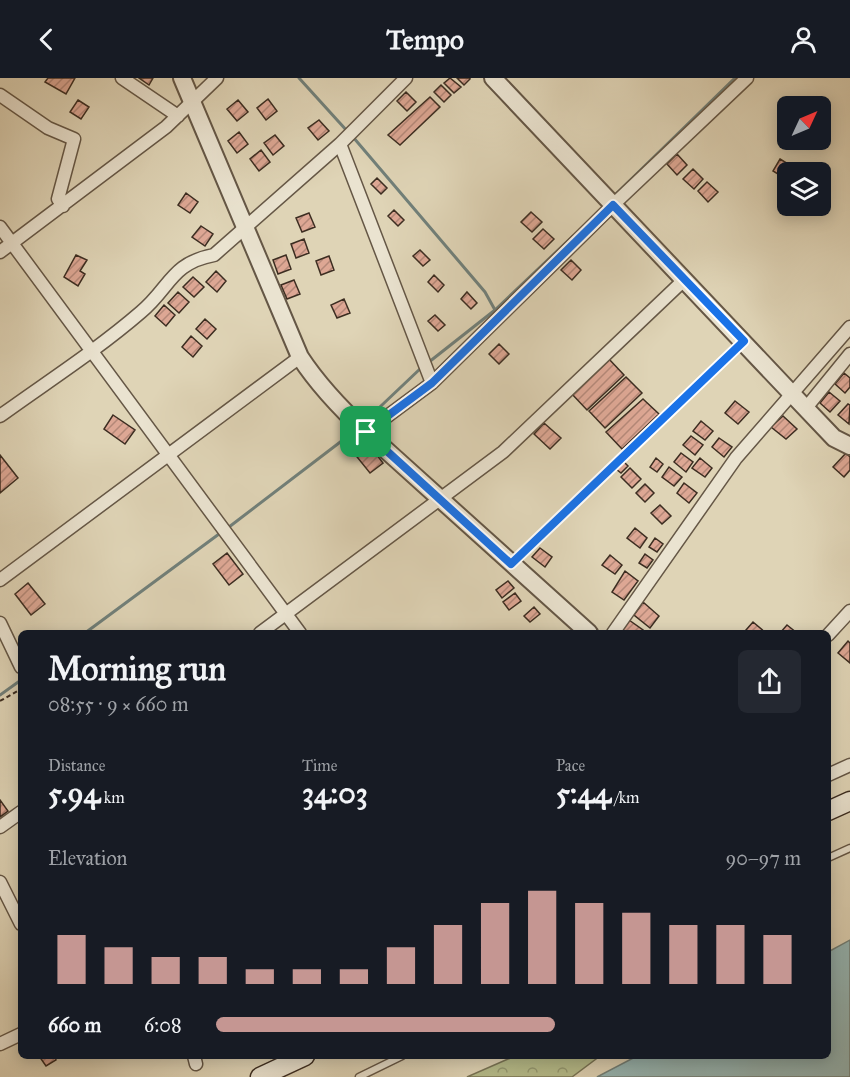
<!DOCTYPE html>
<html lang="en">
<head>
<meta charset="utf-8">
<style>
  body { margin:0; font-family:"IM FELL Great Primer",serif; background:#242831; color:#f1f3f6; height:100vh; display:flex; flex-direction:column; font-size:22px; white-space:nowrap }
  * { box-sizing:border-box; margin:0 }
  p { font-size:20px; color:#9ea1a6 }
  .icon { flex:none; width:33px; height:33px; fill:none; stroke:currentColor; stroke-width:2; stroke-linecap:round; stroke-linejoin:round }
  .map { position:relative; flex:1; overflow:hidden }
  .details { position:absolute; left:18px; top:552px; width:813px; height:429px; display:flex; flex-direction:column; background:#171b24; border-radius:9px; box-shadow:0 3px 15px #0003 }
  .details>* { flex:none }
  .needle { width:39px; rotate:46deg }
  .fabs { position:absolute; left:777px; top:18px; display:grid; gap:12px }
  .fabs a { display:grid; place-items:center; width:54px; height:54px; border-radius:9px; background:#171b24; box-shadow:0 3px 15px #0003; font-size:30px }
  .pin { position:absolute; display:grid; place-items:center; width:51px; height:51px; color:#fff; margin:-26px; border-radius:12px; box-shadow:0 3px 9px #0006 }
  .round { display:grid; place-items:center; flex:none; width:63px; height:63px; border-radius:9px; background:#242831 }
  .head { display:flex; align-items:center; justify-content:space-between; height:102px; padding:0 30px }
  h1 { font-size:33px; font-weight:700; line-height:45px }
  .stats { display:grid; grid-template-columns:repeat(3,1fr); gap:9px; height:102px; padding:6px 30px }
  .stats div { display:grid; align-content:center }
  .stats b { font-size:30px; font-weight:700 }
  .stats small { font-size:16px; font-weight:400 }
  .stats p { font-size:16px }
  .chart { height:168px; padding:12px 30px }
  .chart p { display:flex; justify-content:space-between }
  .chart svg { width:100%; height:108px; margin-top:6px; stroke:#c59692; stroke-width:6 }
  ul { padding:0 30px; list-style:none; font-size:20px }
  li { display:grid; grid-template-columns:96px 72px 1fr; align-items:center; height:45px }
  li i { height:15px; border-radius:8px; background:#c59692 }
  header { display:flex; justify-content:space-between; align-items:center; height:78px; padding:0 30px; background:#171b24; font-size:27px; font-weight:700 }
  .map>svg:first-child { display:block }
  .forest { fill:url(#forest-crowns); stroke:#787456; stroke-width:1.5 }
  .water { fill:#95b7b6; stroke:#71807a; stroke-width:1.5 }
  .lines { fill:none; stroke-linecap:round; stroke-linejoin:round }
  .stream { stroke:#71807a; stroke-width:3 }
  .building { fill:url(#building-hatch); stroke:#3c2d21; stroke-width:1.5 }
  .service-casing { stroke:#655746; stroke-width:9 }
  .minor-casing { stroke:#655746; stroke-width:15 }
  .tertiary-casing { stroke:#655746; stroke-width:20 }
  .secondary-casing { stroke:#3c2d21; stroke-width:21 }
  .path { stroke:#3c2d21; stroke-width:2; stroke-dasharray:4.5 3; stroke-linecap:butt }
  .service { stroke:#eae3d0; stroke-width:6 }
  .minor { stroke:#eae3d0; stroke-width:12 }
  .tertiary { stroke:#eae3d0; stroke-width:16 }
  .secondary { stroke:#eae3d0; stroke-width:18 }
  .route-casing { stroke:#fff; stroke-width:12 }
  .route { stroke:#1a73e8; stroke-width:8 }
</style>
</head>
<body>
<header><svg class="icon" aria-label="back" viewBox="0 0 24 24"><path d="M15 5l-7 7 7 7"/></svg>Tempo<svg class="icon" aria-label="person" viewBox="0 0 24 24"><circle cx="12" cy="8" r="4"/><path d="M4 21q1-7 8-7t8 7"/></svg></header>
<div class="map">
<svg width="850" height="999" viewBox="0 0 850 999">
  <defs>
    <pattern id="forest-crowns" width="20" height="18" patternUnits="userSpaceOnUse" patternTransform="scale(1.5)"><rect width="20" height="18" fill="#b5bc8b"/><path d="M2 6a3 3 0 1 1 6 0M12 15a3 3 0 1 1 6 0" fill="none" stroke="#949971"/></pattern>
    <pattern id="building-hatch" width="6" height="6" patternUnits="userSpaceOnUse" patternTransform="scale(1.5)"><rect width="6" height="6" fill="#dda794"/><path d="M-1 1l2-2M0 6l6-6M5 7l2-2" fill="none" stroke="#b48878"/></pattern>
  </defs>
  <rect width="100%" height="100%" fill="#dfd4b6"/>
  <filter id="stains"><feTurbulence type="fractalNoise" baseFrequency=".00333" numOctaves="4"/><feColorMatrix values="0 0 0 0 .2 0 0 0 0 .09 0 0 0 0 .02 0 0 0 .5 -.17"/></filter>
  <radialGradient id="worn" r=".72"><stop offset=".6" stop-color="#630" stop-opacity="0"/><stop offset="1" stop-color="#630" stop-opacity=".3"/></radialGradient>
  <path class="forest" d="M515,978H600L572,999H467Z"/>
  <path class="water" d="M850,862V999H597L637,978H828V874Z"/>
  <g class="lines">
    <path class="stream" d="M299,0L348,54
      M353,59L485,214L495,232
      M616,116L735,0
      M429,284L495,232L573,158
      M363,345L421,290
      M229,449L356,352
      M85,555L219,456
      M0,617L21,602"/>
  </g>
  <path class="building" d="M48,0H75L66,16L45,4Z
    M139,0H153L149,7Z
    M450,0L461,9L454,15L444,5Z
    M457,0H470V1L464,7Z
    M441,7L451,17L444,24L434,14Z
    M406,14L416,24L407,33L397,23Z
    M430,19L440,29L400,67L388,57Z
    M268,21L277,33L266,42L257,30Z
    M78,22L89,29L81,41L70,34Z
    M238,22L248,34L237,43L227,31Z
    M319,42L329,53L318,62L308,50Z
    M239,54L248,66L237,75L228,63Z
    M275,57L284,68L273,77L264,65Z
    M261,72L270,84L259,93L250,81Z
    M677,76L687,87L677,97L667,86Z
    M780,81L793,89L786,101L773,93Z
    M693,91L703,101L694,111L683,101Z
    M377,100L387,110L381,116L371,106Z
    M707,104L718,114L708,124L698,113Z
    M186,115L198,124L190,135L178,127Z
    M394,132L404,142L398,148L388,138Z
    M531,134L542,144L532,154L521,144Z
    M309,135L315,149L302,154L296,140Z
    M201,148L213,156L205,168L192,159Z
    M543,151L554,161L544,171L533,161Z
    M304,161L309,175L296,180L291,166Z
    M420,172L430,182L423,188L413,178Z
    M76,177L87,182L80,193L85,196L78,208L64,199Z
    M286,177L291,191L278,196L273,182Z
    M329,178L334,192L321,197L316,183Z
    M571,182L581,192L572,202L561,192Z
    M216,193L226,203L217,214L206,204Z
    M434,197L444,207L438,214L428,204Z
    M193,199L204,209L194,219L183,209Z
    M294,202L300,216L287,221L281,207Z
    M178,214L189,224L179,235L168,225Z
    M467,214L477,225L471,231L461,221Z
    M344,221L350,235L337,240L331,227Z
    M164,227L175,237L166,248L155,238Z
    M435,237L445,247L438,253L428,243Z
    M205,241L216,251L207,261L196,251Z
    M191,258L202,268L193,279L182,269Z
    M499,266L509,276L499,286L489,276Z
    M608,280L624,297L587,332L571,315Z
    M844,295L850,300V309L845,315L835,306Z
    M626,299L642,315L605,350L589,333Z
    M829,314L840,323L830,334L820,325Z
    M643,321L659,336L622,371L606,354Z
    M735,323L749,334L738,346L725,335Z
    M848,326L850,327L849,346L838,337Z
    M113,337L135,352L125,366L104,351Z
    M783,338L797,351L786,361L771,349Z
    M701,343L713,353L705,362L693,353Z
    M544,345L561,360L550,371L534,356Z
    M691,358L703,367L695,377L683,367Z
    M719,360L732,369L724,379L712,369Z
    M367,364L383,385L370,395L353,374Z
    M681,375L693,384L686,394L674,384Z
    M846,375L850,379V392L844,399L833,389Z
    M0,377L18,400L0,415Z
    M656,380L663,386L657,394L650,389Z
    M700,380L712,390L705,399L692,390Z
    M624,384L628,388L621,395L616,391Z
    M669,389L682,399L674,408L662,399Z
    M630,390L641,401L632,410L621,399Z
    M684,405L697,415L689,425L677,415Z
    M645,406L654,415L645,424L636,415Z
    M660,427L671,438L662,446L651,435Z
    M635,450L647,460L640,470L627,460Z
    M655,460L663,466L657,474L649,469Z
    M540,470L552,479L545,489L532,479Z
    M227,475L243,496L229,507L213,486Z
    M645,476L653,482L647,490L639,485Z
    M610,477L622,487L615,496L602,487Z
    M625,493L638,503L624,522L612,514Z
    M508,503L514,510L502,520L496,512Z
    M28,505L45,526L31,537L15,516Z
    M515,515L521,523L509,532L503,524Z
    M643,524L659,538L650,550L634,537Z
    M534,529L540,536L530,544L524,538Z
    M629,542L643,552L641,555L620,554Z
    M753,544L766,555H749L746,552Z
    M787,547L797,555H780Z
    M848,563L850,565V585L838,575Z
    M0,722L8,733L0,739Z
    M39,978H55L56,982L46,988Z"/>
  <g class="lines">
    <g class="service-casing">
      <path id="service" d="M828,780L850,770
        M359,999L402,978"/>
    </g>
    <g class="minor-casing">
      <path id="minor" d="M122,0L178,38
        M0,17L48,50L74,61L58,121L63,128
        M340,66L432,305
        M0,149L300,555
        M0,174L166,49L217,0
        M806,330L850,276
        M0,338C47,304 97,272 141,234C170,210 171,185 214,177L340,66L406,0
        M366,354L432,305L613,127L747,0
        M0,502L300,279
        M0,545L21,589
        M260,555L503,374L684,202
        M613,555L736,380L850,249
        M828,557L850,533
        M828,697L850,687
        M0,749L21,734
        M0,804L21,846
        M0,966L21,956
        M194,978L196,986"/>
    </g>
    <g class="tertiary-casing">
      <path id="tertiary" d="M182,0L300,279C319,308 340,330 366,354L589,555
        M493,0L793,317L834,360L850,368"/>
    </g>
    <g class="secondary-casing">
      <path id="secondary" d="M828,733L850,723
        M260,999L305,978"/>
    </g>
    <path class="path" d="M521,477L733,273
      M0,623L21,611"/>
    <use href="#service" class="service"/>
    <use href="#minor" class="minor"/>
    <use href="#tertiary" class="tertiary"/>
    <use href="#secondary" class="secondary"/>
  </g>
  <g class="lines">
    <g class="route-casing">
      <path id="route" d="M613,127L744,263L511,486L366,354L432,305Z"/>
    </g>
    <use href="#route" class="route"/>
  </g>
  <rect width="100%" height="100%" filter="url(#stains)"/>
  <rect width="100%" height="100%" fill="url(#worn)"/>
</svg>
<div class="fabs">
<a><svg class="needle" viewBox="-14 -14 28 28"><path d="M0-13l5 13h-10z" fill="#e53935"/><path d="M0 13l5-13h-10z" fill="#9ea1a6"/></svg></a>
<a><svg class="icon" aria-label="layers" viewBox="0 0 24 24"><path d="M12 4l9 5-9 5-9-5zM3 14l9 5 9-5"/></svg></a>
</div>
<div class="pin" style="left:366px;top:354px;background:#1e9e55"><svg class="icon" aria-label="arrive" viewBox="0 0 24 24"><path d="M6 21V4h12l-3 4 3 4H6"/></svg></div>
<section class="details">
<div class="head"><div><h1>Morning run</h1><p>08:55 · 9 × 660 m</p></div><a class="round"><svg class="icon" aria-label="share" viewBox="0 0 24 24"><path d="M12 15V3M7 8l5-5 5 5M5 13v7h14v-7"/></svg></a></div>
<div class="stats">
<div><p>Distance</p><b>5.94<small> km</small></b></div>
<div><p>Time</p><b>34:03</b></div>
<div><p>Pace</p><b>5:44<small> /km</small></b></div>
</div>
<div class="chart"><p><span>Elevation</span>90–97 m</p>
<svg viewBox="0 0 160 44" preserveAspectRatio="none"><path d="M5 44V24M15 44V29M25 44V33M35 44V33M45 44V38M55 44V38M65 44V38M75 44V29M85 44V20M95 44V11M105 44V6M115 44V11M125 44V15M135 44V20M145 44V20M155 44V24"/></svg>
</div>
<ul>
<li><b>660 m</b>6:08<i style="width:58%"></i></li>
</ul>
</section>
</div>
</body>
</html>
